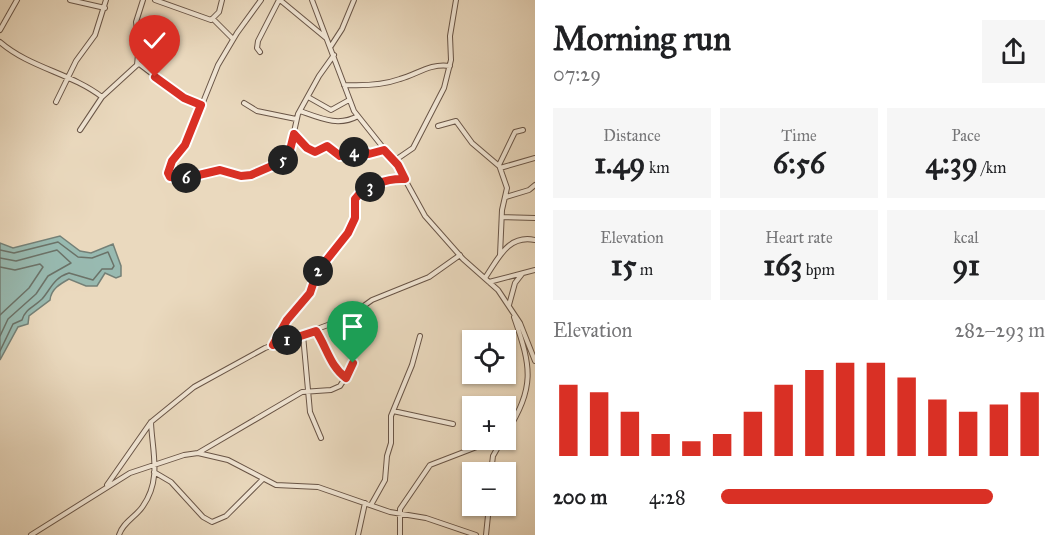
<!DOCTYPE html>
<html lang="en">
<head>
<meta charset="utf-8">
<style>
  body { margin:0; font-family:"IM FELL Great Primer",serif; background:#f6f6f6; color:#202124; height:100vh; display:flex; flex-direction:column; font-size:22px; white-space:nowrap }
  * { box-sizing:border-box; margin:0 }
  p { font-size:20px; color:#757577 }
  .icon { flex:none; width:33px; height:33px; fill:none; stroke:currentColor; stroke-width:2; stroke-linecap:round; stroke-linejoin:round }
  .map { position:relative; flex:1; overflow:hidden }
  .sheet { display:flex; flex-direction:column; background:#fff; width:528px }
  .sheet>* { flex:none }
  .fabs { position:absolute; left:462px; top:330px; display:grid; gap:12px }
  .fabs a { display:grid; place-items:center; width:54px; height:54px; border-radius:0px; background:#fff; box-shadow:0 2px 4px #0004; font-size:30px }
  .pin { position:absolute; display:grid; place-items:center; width:51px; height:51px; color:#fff; margin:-62px -26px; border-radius:50% 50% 50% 0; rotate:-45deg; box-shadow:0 0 6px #0007 }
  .pin .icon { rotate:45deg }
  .km { position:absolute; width:30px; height:30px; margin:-15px; border-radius:50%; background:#222; color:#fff; font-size:16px; line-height:30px; text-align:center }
  .round { display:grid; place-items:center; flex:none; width:63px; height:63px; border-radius:0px; background:#f6f6f6 }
  .headline { display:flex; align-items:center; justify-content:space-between; height:102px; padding:0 18px }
  h1 { font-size:33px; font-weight:700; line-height:45px }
  .metrics { display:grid; grid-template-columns:repeat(3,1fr); gap:9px; height:102px; padding:6px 18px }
  .metrics div { display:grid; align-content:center; border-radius:0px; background:#f6f6f6; text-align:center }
  .metrics b { font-size:30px; font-weight:700 }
  .metrics small { font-size:16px; font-weight:400 }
  .metrics p { font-size:16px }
  .chart { height:168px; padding:12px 18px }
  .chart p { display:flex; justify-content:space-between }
  .chart svg { width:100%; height:108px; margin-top:6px; stroke:#d93025; stroke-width:6 }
  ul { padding:0 18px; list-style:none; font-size:20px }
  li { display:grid; grid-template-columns:96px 72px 1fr; align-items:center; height:45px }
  li i { height:15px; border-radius:8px; background:#d93025 }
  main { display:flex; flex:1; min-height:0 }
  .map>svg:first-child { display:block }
  .water { fill:#98bab1; stroke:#748077; stroke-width:1.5 }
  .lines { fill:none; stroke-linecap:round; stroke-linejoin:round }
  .shore { stroke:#6b7268; stroke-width:1.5 }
  .street-casing { stroke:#695547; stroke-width:6 }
  .street { stroke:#f1e6d5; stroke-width:4 }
  .route-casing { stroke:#fff; stroke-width:12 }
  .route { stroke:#d93025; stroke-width:8 }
</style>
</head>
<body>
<main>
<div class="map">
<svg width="535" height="535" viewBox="0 0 535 535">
  <rect width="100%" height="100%" fill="#ead9be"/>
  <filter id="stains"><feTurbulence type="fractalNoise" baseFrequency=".00333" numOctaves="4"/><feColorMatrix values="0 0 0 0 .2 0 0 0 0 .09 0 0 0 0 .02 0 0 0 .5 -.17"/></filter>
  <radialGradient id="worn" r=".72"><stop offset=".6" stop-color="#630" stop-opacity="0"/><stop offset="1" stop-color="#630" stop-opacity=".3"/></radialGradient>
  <path class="water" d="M60,236L80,251L91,253L113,244L121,266V276L116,278L105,273L97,286H86L69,279C60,284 51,289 50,300L29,316L28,324L18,327L0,360V243L13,248Z"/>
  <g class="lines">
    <path class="shore" d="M0,250L14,253L58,242L78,257L92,258L108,252L114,266L112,269H102L93,280L69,273C53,278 51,289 42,299C34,307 25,309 22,320L13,324L0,351
      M0,258L16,261L57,250L71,263L48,276L36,294L8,319L0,336
      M0,267L15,270L40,264L43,267L29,288L0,315"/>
    <g class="street-casing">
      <path id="street" d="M70,0L105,8
        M155,0L211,20L219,12L222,0
        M261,0L237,33L218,65L187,142L170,166L169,176L186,178L220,170L249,176L281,162L290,150L298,114L319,76L334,55
        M280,0L326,38
        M312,0L354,111L397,165L425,216L463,259L498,290L520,323L535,361
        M213,19L233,39
        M0,30L17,0
        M0,42C30,68 71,73 102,97
        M331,46L342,29L354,0
        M260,52L257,48L258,41L279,0
        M138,63L184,98L201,105
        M344,85C363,86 383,85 400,79C418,74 430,63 450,66
        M308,97L331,110L349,100
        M56,102L76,61L95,35L106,0
        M244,103L257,111L296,119
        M300,111C320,118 338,127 358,116
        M438,126L456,121L472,143L499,166
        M80,130L102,97L137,65L139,44L136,22L143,0
        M294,134L307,148L317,151L327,146L340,156L362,150L369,154L384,150
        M394,161L413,148L444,88L451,60L450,36L456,0
        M500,168L535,158
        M506,197L529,190L535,185
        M502,217L535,218
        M500,255L502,210L507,188L499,165L515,132L523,130
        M485,278C498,259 508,234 535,240
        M489,282L535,270
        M509,305L515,283L522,274
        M316,331C327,348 330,366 346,378
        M303,335L310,412L321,438
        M274,344L287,320L311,293L317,272L348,233L355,218L354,203L358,195L389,179H404
        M393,411L453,424
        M506,434C535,386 532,369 514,317
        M198,453L302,392L331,390L340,386L353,366L355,314
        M154,472L171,482L203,517L212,522L226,516L263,479
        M491,472L493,456L502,440
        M107,485L151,422L194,387L265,348L347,318L372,300L429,277L460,255
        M371,505L385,480L387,456L391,443V416L412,365L420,336
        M31,535L130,473L184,455L198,453L228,460L276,485L318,487L390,512L426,518L476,535
        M119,535C123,522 136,517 143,506C162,479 152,451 151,422
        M358,535L365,503
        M400,535V509L430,465L495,440
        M486,535L489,506"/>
    </g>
    <use href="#street" class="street"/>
  </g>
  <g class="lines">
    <g class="route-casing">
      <path id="route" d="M155,77L184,98L201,105L185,145L172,161L168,173L170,177L186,178L220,170L241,176L251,175L281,162L290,150L294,134L307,148L315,152L327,146L340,156L362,150L369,154L384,150L398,165L405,179C388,178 365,185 355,199V218L348,233L317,272L310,293L287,320L273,345L316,331C327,348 330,366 346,378L353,363"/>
    </g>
    <use href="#route" class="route"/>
  </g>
  <rect width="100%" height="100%" filter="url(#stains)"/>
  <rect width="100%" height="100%" fill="url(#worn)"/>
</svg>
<div class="fabs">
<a><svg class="icon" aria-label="locate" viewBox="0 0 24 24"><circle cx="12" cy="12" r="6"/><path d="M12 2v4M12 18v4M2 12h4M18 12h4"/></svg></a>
<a>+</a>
<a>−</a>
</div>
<div class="pin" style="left:353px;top:363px;background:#1e9e55"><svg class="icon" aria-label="arrive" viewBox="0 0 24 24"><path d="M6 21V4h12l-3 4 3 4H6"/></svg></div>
<div class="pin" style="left:155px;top:77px;background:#d93025"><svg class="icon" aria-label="check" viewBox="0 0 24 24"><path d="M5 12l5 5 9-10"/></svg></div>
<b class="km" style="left:287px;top:340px">1</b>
<b class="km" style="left:318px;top:271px">2</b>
<b class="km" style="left:370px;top:187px">3</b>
<b class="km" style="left:354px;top:152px">4</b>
<b class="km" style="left:283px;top:160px">5</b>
<b class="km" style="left:186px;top:178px">6</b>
</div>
<section class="sheet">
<div class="headline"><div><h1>Morning run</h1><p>07:29</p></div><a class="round"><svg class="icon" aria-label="share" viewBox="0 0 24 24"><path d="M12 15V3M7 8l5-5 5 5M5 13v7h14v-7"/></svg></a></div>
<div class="metrics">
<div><p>Distance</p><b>1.49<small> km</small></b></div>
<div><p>Time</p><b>6:56</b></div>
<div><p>Pace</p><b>4:39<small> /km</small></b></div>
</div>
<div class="metrics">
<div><p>Elevation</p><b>15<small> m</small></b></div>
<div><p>Heart rate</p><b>163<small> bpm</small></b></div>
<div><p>kcal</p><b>91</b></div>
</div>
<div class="chart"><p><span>Elevation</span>282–293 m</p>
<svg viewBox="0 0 160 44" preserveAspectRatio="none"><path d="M5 44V15M15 44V18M25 44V26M35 44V35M45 44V38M55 44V35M65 44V26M75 44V15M85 44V9M95 44V6M105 44V6M115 44V12M125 44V21M135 44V26M145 44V23M155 44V18"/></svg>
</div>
<ul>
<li><b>200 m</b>4:28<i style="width:84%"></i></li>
</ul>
</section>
</main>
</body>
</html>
